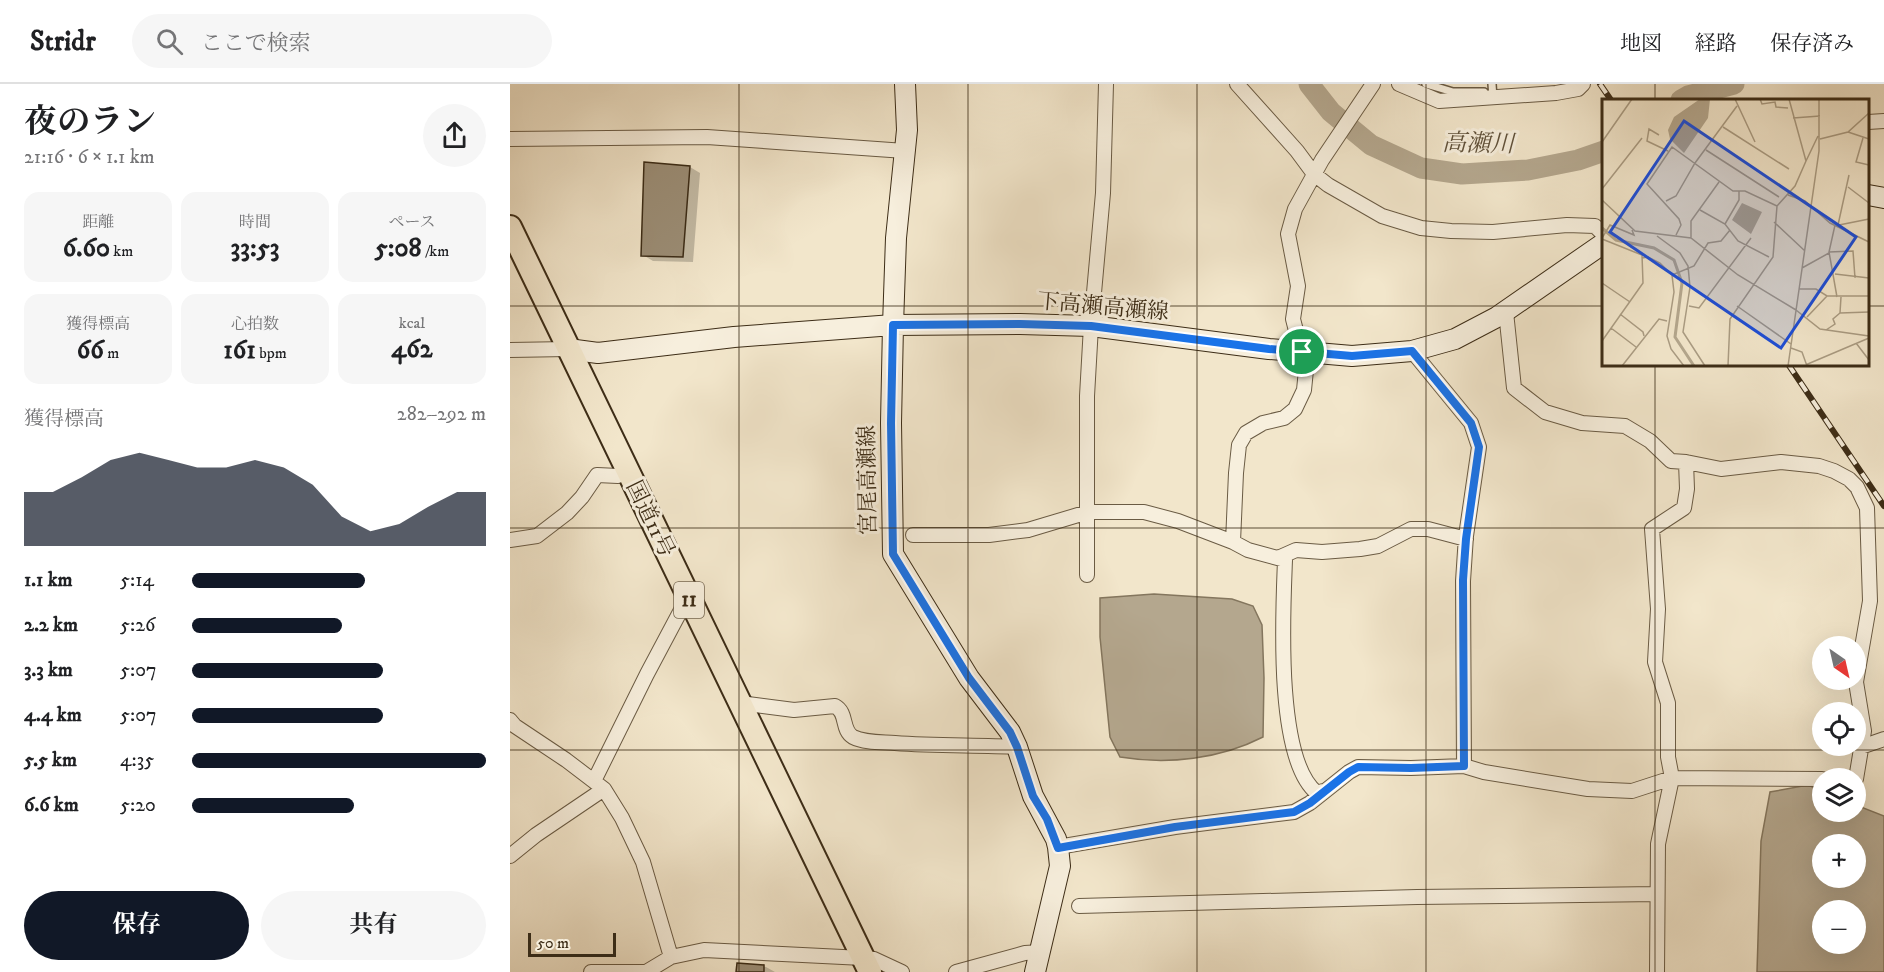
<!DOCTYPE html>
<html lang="ja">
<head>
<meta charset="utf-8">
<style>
  body { margin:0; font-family:"IM FELL DW Pica","Noto Serif JP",serif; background:#f6f6f6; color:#202124; height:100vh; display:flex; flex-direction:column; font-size:22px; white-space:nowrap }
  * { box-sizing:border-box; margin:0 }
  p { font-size:20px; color:#757577 }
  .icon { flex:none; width:33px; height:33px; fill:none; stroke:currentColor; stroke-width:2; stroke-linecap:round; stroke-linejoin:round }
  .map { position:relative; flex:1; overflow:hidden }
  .details { display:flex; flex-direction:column; background:#fff; width:510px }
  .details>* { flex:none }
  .needle { width:39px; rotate:146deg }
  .fabs { position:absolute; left:1302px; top:552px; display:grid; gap:12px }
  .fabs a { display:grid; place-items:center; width:54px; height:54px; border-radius:50%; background:#fff; box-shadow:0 6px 24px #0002; font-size:30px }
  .scale { position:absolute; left:18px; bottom:15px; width:88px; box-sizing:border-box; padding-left:6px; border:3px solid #3d2d17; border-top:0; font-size:16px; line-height:21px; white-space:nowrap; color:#3d2d17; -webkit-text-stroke:4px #f7efdd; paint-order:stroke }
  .pin { position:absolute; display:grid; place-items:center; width:51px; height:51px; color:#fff; margin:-26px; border:3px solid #fff; border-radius:50%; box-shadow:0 2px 6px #0007 }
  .round { display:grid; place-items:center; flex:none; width:63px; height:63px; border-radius:32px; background:#f6f6f6 }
  .overview { display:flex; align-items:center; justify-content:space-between; height:102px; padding:0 24px }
  h1 { font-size:33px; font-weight:700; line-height:45px }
  .figures { display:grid; grid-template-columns:repeat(3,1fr); gap:9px; height:102px; padding:6px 24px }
  .figures div { display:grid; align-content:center; border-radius:15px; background:#f6f6f6; text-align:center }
  .figures b { font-size:26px; font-weight:700 }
  .figures small { font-size:16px; font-weight:400 }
  .figures p { font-size:16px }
  .chart { height:168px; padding:12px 24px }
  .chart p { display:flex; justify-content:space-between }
  .chart svg { width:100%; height:108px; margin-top:6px; fill:#111827; opacity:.7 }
  .primary-button { display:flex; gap:12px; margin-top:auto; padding:12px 24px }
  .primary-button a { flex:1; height:69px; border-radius:36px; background:#111827; color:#fff; font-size:24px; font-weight:700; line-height:69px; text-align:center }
  .primary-button a+a { background:#f6f6f6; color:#202124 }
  ul { padding:0 24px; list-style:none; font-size:20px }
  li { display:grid; grid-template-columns:96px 72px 1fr; align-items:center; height:45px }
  li i { height:15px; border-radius:8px; background:#111827 }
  header { display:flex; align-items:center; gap:36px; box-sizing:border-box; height:84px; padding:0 30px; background:#fff; border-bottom:2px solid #e0e0e0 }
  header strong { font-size:28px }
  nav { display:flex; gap:33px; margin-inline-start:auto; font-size:21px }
  .search { width:420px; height:54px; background:#f6f6f6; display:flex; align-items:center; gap:15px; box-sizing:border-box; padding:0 21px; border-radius:33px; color:#757577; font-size:22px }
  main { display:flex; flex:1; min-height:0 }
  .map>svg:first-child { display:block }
  .water { fill:#b4a78e; stroke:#84765e; stroke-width:1.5; fill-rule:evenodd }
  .shadow { fill:#0003 }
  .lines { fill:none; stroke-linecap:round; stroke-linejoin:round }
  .river { stroke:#b4a78e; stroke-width:21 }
  .building { fill:#9b8d75; stroke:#3d2d17; stroke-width:1.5 }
  .service-casing { stroke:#6a5b44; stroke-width:10 }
  .minor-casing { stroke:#6a5b44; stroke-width:16 }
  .secondary-casing { stroke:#3d2d17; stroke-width:22 }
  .trunk-casing { stroke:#3d2d17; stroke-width:26 }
  .service { stroke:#f7efdd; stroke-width:7 }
  .minor { stroke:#f7efdd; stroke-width:14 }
  .secondary { stroke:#f7efdd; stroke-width:20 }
  .trunk { stroke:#f2e6cb; stroke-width:22 }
  .rail-casing { stroke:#3d2d17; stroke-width:6 }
  .rail { stroke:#f7efdd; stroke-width:4; stroke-dasharray:11; stroke-linecap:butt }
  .route-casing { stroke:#fff; stroke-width:12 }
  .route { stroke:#1a73e8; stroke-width:8 }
  .grid { fill:none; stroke:#3d2d17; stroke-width:1.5; stroke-opacity:0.55 }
  .labels { text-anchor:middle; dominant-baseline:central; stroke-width:6; stroke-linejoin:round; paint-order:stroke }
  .shield { fill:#f7efdd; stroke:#756752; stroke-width:1.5 }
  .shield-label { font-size:21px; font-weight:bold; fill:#3d2d17 }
  .street-label { font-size:22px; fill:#3d2d17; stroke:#f7efdd }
  .water-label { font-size:24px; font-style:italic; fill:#61523b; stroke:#f7efdd }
  .inset-river { fill:none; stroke:#b4a78e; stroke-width:3 }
  .inset-road { fill:none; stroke:#aa9c83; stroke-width:1.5 }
  .view { fill:#1d4ed8; fill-opacity:0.15; stroke:#1d4ed8; stroke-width:3 }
  .inset-edge { fill:none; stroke:#3d2d17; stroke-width:3 }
</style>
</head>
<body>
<header>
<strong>Stridr</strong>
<div class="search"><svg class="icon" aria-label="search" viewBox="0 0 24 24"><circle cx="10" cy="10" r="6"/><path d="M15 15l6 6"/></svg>ここで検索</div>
<nav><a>地図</a><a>経路</a><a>保存済み</a></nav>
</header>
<main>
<section class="details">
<div class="overview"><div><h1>夜のラン</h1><p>21:16 · 6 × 1.1 km</p></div><a class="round"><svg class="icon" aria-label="share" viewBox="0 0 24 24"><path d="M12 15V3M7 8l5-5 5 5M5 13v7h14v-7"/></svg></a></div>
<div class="figures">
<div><p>距離</p><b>6.60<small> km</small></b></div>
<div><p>時間</p><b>33:53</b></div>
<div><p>ペース</p><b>5:08<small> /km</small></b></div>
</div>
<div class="figures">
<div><p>獲得標高</p><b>66<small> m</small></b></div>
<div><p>心拍数</p><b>161<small> bpm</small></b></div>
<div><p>kcal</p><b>462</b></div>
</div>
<div class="chart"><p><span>獲得標高</span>282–292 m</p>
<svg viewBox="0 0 160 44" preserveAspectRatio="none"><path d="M0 44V22L10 22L20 16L30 9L40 6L50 9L60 12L70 12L80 9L90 12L100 19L110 32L120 38L130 35L140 28L150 22L160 22V44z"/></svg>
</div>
<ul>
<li><b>1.1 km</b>5:14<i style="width:59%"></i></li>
<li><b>2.2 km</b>5:26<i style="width:51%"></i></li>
<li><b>3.3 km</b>5:07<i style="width:65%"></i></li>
<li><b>4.4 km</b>5:07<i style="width:65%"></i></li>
<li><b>5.5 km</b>4:35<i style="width:100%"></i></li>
<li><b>6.6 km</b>5:20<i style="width:55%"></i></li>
</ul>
<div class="primary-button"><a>保存</a><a>共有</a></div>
</section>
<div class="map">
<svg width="1374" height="888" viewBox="0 0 1374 888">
  <rect width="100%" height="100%" fill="#f2e6cb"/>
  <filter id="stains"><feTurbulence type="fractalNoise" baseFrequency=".00333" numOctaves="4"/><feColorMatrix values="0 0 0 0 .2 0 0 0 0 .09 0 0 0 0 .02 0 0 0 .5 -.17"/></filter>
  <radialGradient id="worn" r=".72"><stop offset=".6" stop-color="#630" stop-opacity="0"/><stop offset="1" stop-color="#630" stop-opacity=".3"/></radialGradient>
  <path class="water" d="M644,510L722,515L743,522L752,541L754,594L753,653C710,675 658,681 610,673L600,653L590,553V514Z
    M1298,701L1312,707V728H1346V721L1374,732V888H1247L1251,757L1260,708ZM1312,760H1346V794H1312ZM1312,826H1346V860H1312Z"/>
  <path class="shadow" d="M180,83L190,89L183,178L143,177L133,171Z
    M229,880L256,883L265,888H228Z"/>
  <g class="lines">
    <path class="river" d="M799,0L821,28L861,61L911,84L952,90L1018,86L1068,76L1094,67
      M1171,16L1178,12L1224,0"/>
  </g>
  <path class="building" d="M134,78L180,82L173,173L131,172Z
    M227,879L254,881V888H226Z"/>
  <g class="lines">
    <g class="service-casing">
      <path id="service" d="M916,0L943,8H974
        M982,0L983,14"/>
    </g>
    <g class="minor-casing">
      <path id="minor" d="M727,0L787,67L804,90L818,101L872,132L911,144L941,147L983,148L1057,141L1085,142L1094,151
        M889,0L929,17L1046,9L1068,5L1073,0
        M1358,38L1374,37
        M0,55L197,53L395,67
        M996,228L1004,304L1035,328L1072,339L1115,342L1140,357L1161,377L1176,378L1211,385L1271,378L1309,382L1324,387L1339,395L1347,403L1357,424L1360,517L1346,598L1354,647L1346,695
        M0,266L58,265
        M902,267L961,339L969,363L956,452L953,497L954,682
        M403,451H479L518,446L578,428H634L668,437L723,458L738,466L775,476C773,527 765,676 807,709L813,707
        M0,456L27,452L57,429L72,413L87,391L108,392L117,387
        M723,458L726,389L729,361L736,349L753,339L774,334L785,325L794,306L796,286L783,235L788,202L778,150L785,125L812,76L863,0
        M768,474L786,466L812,468L850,465L868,462L901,445H918L956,455
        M577,491V312L581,242L593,109L596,0
        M230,619L284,626L325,622C338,629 331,646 343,653C355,659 372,658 385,659C425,662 466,661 507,663
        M0,636L5,642L56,676L94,705L112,734L133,778L161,873
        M1351,663L1374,655
        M84,697L137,590L171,526L179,516
        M548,763L665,743L784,728L800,719L839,688L848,683L901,684L954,682L974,688L1078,705L1122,707L1162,694L1312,695
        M0,772L26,751L94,705
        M569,822L907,813L1147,810
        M81,888H136L161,873L194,866L353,874L364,875L392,888
        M446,888L515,869L531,868
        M1147,888L1148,760L1162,694L1158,673V619L1145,578L1148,525L1142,445L1174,424L1177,405L1176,378"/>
    </g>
    <g class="secondary-casing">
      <path id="secondary" d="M395,0L397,46L386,154L383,241L381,339L383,470L459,594L500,648L507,663L523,712L546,755L548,763L550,782L525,888
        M1358,111L1374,114
        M58,265L88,269L224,253L383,241L510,240L581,242L759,265L842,272L902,267L945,255L987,233L1094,159"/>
    </g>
    <g class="trunk-casing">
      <path id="trunk" d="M0,143L360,888"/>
    </g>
    <use href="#service" class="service"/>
    <use href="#minor" class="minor"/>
    <use href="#secondary" class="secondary"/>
    <use href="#trunk" class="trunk"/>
    <g class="rail-casing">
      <path id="rail" d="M1090,0L1101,16
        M1278,280L1374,422"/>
    </g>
    <use href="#rail" class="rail"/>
  </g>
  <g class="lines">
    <g class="route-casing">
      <path id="route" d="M510,240L581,242L759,265L842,272L902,267L961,339L969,363L956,455L953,496L954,682L901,684L848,683L839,688L800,719L784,728L665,743L548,764L537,735L523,712L507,663L500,648L459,594L383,470L381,339L383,241Z"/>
    </g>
    <use href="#route" class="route"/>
  </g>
  <path class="grid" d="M229,0V888M458,0V888M687,0V888M916,0V888M1145,0V16M0,222H1094M1358,222H1374M1145,280V888M0,444H1374M0,666H1374"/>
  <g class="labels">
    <rect class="shield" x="164" y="498" width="30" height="36" rx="4.5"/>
    <g class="shield-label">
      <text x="179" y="516">11</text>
    </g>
    <g class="street-label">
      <text transform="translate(593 223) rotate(5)">下高瀬高瀬線</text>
      <text transform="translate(358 396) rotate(-91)">宮尾高瀬線</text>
      <text transform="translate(140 435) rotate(64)">国道11号</text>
    </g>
    <g class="water-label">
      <text transform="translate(968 60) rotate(1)">高瀬川</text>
    </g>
  </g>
  <g transform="translate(1092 15)">
    <rect width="267" height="267" fill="#f2e6cb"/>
    <path d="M98,0H108L106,19L82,54L68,40L66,31L72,18ZM140,104L160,113L149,135L130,121Z" fill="#b4a78e"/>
    <path class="inset-river" d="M0,129L14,141L52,149L72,161L80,184L73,238L92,267"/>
    <path class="inset-road" d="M133,0L153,43M158,0L160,5L173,3L174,8L186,9M191,19L218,17M121,28L187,70M246,33L267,40M57,36L47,30L45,42L66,52M261,39L254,63L267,66M218,40L246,33L267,14M0,43L30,0M104,51L177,98M204,62L216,37M246,88L267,104M0,90L40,39M186,96L203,102L228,124L267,143M0,101L33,132L89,139L136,176L194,211M64,102L74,97L93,64L135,7M98,111L123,125L136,142L167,158M172,123L203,152M123,125L137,101V92M233,126L227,153L235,198M236,126L247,76M237,126L267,120M74,136L79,126L77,120L45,85L70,48L131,92H143L175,107M55,137L78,154L86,167L88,188L81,233L103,267M0,139L8,126L32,136L30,131M89,139V122L117,83M0,140L40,156L41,184L0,242M227,153L251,152L253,179M40,159L46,158L58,164L70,176M200,169L227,154M233,175L267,179M0,184L28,203M197,190H214L225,197H267M87,207L97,209L149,139M135,207L189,245M194,211L218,230L267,237M238,214L267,213M18,215L41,233L42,237M205,218L225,197M9,229L34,248M224,231L233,225L231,220L238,214L239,198M254,244L267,261M189,249L200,253L205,267M20,267L57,220L65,222M82,267L69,250L65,237L72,193L70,176L92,167L106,144L119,142L128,131M126,267L128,220L171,158L175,107L193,87L204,62L187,0M186,267L217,52V0M201,267L267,239"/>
    <path class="view" d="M82,22L254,138L179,249L8,133Z"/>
    <rect width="267" height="267" class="inset-edge"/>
  </g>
  <rect width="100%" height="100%" filter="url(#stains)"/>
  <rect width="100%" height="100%" fill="url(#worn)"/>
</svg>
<div class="fabs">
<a><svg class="needle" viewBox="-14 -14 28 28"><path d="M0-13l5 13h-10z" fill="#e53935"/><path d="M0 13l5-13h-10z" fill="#757577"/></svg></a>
<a><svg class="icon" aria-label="locate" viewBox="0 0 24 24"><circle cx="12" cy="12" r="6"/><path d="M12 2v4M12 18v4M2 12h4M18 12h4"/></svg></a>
<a><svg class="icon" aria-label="layers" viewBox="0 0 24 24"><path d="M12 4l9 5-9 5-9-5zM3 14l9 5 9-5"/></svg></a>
<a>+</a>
<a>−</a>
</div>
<div class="scale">50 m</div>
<div class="pin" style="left:792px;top:268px;background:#1e9e55"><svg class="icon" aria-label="arrive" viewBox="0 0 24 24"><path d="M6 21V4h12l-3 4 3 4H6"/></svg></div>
</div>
</main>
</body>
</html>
